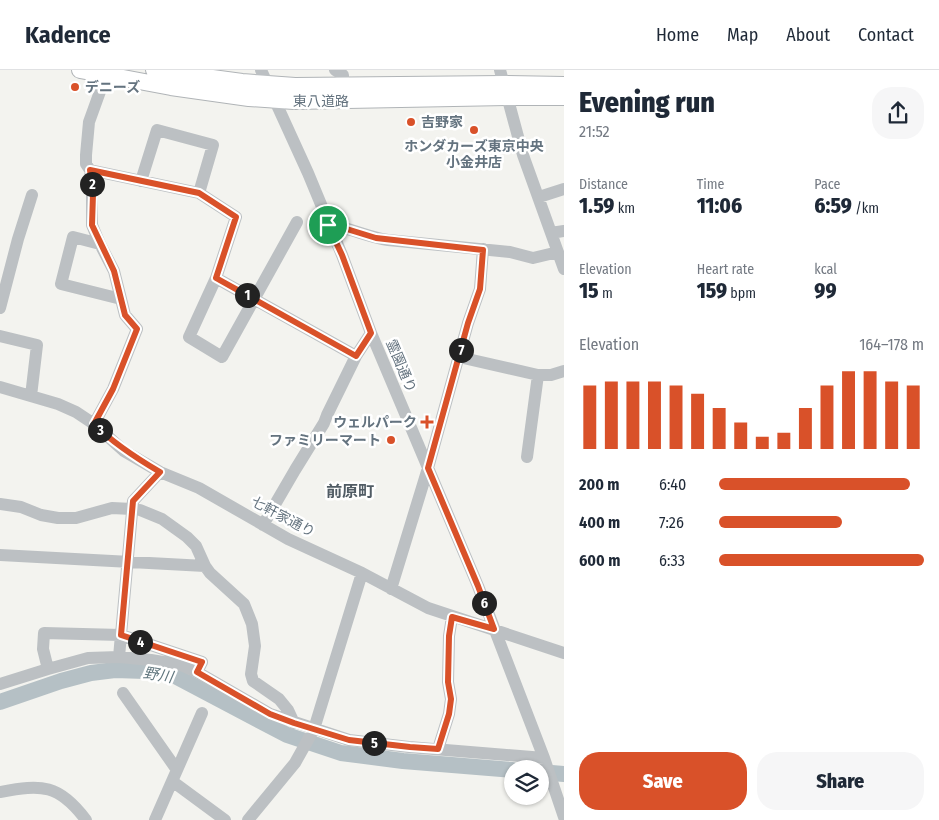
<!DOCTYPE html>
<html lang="en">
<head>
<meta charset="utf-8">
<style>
  body { margin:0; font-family:"Fira Sans Condensed","Noto Sans JP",sans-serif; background:#f6f6f7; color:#1f2937; height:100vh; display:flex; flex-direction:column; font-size:19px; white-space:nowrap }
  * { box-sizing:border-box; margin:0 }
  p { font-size:16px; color:#747a83 }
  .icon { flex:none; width:28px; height:28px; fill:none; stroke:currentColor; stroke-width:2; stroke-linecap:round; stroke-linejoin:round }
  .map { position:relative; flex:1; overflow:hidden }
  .side { display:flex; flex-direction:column; background:#fff; width:375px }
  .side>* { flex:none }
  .tools { position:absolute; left:504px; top:690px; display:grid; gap:10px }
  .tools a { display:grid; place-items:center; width:45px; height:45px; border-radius:50%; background:#fff; box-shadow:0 1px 4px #0004; font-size:25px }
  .pin { position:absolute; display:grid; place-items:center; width:42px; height:42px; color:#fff; margin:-21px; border:2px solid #fff; border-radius:50%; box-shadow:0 1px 5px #0007 }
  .km { position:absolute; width:25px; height:25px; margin:-12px; border-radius:50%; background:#222; color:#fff; font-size:14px; line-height:25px; text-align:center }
  .round { display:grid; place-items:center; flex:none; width:52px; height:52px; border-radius:20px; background:#f6f6f7 }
  .headline { display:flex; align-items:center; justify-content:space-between; height:85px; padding:0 15px }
  h1 { font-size:28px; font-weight:800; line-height:38px }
  .figures { display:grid; grid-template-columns:repeat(3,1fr); gap:8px; height:85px; padding:5px 15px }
  .figures div { display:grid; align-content:center }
  .figures b { font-size:21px; font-weight:800 }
  .figures small { font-size:14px; font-weight:400 }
  .figures p { font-size:14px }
  .chart { height:140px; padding:10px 15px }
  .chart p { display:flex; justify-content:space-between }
  .chart svg { width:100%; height:90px; margin-top:5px; stroke:#d95129; stroke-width:6 }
  .cta { display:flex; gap:10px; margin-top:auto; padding:10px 15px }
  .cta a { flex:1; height:58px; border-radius:20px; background:#d95129; color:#fff; font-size:20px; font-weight:800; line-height:58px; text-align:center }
  .cta a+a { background:#f6f6f7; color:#1f2937 }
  ul { padding:0 15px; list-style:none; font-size:16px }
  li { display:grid; grid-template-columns:80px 60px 1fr; align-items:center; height:38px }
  li i { height:12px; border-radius:6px; background:#d95129 }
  header { display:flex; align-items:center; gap:30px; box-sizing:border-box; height:70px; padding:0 25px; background:#fff; border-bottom:1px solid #e0e1e3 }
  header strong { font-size:24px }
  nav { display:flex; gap:28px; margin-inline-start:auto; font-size:18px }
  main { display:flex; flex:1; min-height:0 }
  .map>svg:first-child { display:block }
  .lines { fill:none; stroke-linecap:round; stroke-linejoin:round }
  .river { stroke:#b5c0c5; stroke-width:16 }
  .major-casing { stroke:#b0b4b7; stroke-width:18 }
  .minor { stroke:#bcc0c3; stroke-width:12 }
  .major { stroke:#fff; stroke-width:16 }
  .route-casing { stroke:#fff; stroke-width:10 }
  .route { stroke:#d95129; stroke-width:6 }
  .poi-dot { fill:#d95129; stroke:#fff; stroke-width:2 }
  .labels { text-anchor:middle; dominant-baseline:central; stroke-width:5; stroke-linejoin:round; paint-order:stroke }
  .poi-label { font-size:14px; font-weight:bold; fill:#64737f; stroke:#fff; text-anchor:start }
  .street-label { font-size:14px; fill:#64737f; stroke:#fff }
  .water-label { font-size:15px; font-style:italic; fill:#5f757d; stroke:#fff }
  .quarter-label { font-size:16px; font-weight:bold; fill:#515c65; stroke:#fff }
</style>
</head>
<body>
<header>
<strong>Kadence</strong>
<nav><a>Home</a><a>Map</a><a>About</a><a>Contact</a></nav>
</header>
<main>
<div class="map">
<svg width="564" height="750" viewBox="0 0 564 750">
  <rect width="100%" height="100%" fill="#f3f3ef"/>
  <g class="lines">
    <path class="river" d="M0,632L61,611L91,603L115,600L145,601L175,606L287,665L341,683L403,691L512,700
      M540,702L564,704"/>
    <g class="major-casing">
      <path id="major" d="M80,0L171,17L249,28L294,31L507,27H564
        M154,0L242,12L295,16L504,14L564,15"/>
    </g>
    <path class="minor" d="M261,0L308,103L342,185L371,263L478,516L544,688L564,747
      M335,0L343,5V16
      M500,0L523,85L564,199
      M90,100L199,123L236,147L216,208L356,286
      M141,111L157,60L213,75L199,123
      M539,127L564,119
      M328,155C349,157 367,167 388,170L510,182L533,188L558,182
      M551,163L564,161
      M100,174L92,155V118L90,100L86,94V85L89,52L102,16L103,5
      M216,208L189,267L222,287L297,152
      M0,238L18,169L32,125
      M0,266L37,275L31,326
      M459,287L538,305H551L564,301
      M0,317L58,334L76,342L94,354L124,381L160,402L199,418L288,469L362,503L428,538L564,583
      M94,354L113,319L137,259L125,245L121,229L61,214L73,167L100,174L114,201L121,229
      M527,387L538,305
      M0,434L21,437L41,445L58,448H76L112,438L132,439
      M140,440L162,449L187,467L196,476L205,496L210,503L244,534L252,554L255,576L251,604L253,611L279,629L288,640L294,653
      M263,455L295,400L324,353L327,345L356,286L371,263
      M0,485L205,496
      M391,519L428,398L468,253L480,219L483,179
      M119,587L133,431L160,402
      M48,599L43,579L44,563L121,565L202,592L197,602
      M0,614L48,599L88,588L119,587L151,590L181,595L197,602L270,644L349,670L409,677L544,688
      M123,623L177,700
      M438,679L449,644L451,629L448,612L449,566L452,547
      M172,711L225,750
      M0,722C42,714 59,714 86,750
      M155,750L202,643
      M248,750L295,693L314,659L362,503"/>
    <use href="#major" class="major"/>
  </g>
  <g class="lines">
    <g class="route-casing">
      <path id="route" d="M90,100L199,123L236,147L216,208L356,286L371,263L342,185L328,155L337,156L376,168L483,180L480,219L468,253L428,398L478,516L494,559L452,547L449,566L448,612L451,629L449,644L438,679L410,677L349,670L294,653L270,644L197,602L202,592L121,565L133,431L160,402C136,388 114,374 94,354L113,319L137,259L125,245L114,201L92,155L93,124Z"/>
    </g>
    <use href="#route" class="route"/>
  </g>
  <g class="poi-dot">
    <circle cx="75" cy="17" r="5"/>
    <circle cx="411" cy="52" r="5"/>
    <circle cx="474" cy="60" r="5"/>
    <path d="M424.5 344.5h5v5h5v5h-5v5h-5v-5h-5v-5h5z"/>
    <circle cx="391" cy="370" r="5"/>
  </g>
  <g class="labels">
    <g class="poi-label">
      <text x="85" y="17">デニーズ</text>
      <text x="421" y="52">吉野家</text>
      <text x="474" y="76" text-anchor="middle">ホンダカーズ東京中央<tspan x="474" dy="16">小金井店</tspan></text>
      <text x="417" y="352" text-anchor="end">ウェルパーク</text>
      <text x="381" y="370" text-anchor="end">ファミリーマート</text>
    </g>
    <g class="street-label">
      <text x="321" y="31">東八道路</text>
      <text transform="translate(401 296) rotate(67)">霊園通り</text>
      <text transform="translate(283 447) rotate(28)">七軒家通り</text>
    </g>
    <g class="water-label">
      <text transform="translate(158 605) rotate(9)">野川</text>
    </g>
    <g class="quarter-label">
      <text x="350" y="421">前原町</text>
    </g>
  </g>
</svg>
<div class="tools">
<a><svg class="icon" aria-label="layers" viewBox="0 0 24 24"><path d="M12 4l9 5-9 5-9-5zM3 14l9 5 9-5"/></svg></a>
</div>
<div class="pin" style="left:328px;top:155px;background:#1e9e55"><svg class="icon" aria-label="arrive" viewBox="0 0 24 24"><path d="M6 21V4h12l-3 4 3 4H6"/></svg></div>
<b class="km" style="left:247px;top:225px">1</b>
<b class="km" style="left:92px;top:114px">2</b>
<b class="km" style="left:100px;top:360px">3</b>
<b class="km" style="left:140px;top:572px">4</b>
<b class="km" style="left:374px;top:673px">5</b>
<b class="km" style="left:484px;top:533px">6</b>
<b class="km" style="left:461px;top:280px">7</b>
</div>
<section class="side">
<div class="headline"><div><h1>Evening run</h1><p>21:52</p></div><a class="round"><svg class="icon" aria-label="share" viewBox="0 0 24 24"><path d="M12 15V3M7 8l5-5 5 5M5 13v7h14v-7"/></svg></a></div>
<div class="figures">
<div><p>Distance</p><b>1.59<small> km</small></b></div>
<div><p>Time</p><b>11:06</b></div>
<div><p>Pace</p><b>6:59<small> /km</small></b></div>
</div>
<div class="figures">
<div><p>Elevation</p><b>15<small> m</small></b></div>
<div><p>Heart rate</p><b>159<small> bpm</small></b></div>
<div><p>kcal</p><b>99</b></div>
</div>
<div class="chart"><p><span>Elevation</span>164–178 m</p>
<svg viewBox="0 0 160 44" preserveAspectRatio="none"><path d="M5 44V13M15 44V11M25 44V11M35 44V11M45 44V13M55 44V17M65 44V24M75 44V31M85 44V38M95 44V36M105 44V24M115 44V13M125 44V6M135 44V6M145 44V11M155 44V13"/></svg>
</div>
<ul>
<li><b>200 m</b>6:40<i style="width:93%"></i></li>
<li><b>400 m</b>7:26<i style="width:60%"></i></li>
<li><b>600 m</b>6:33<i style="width:100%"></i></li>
</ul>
<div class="cta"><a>Save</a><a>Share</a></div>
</section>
</main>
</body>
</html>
